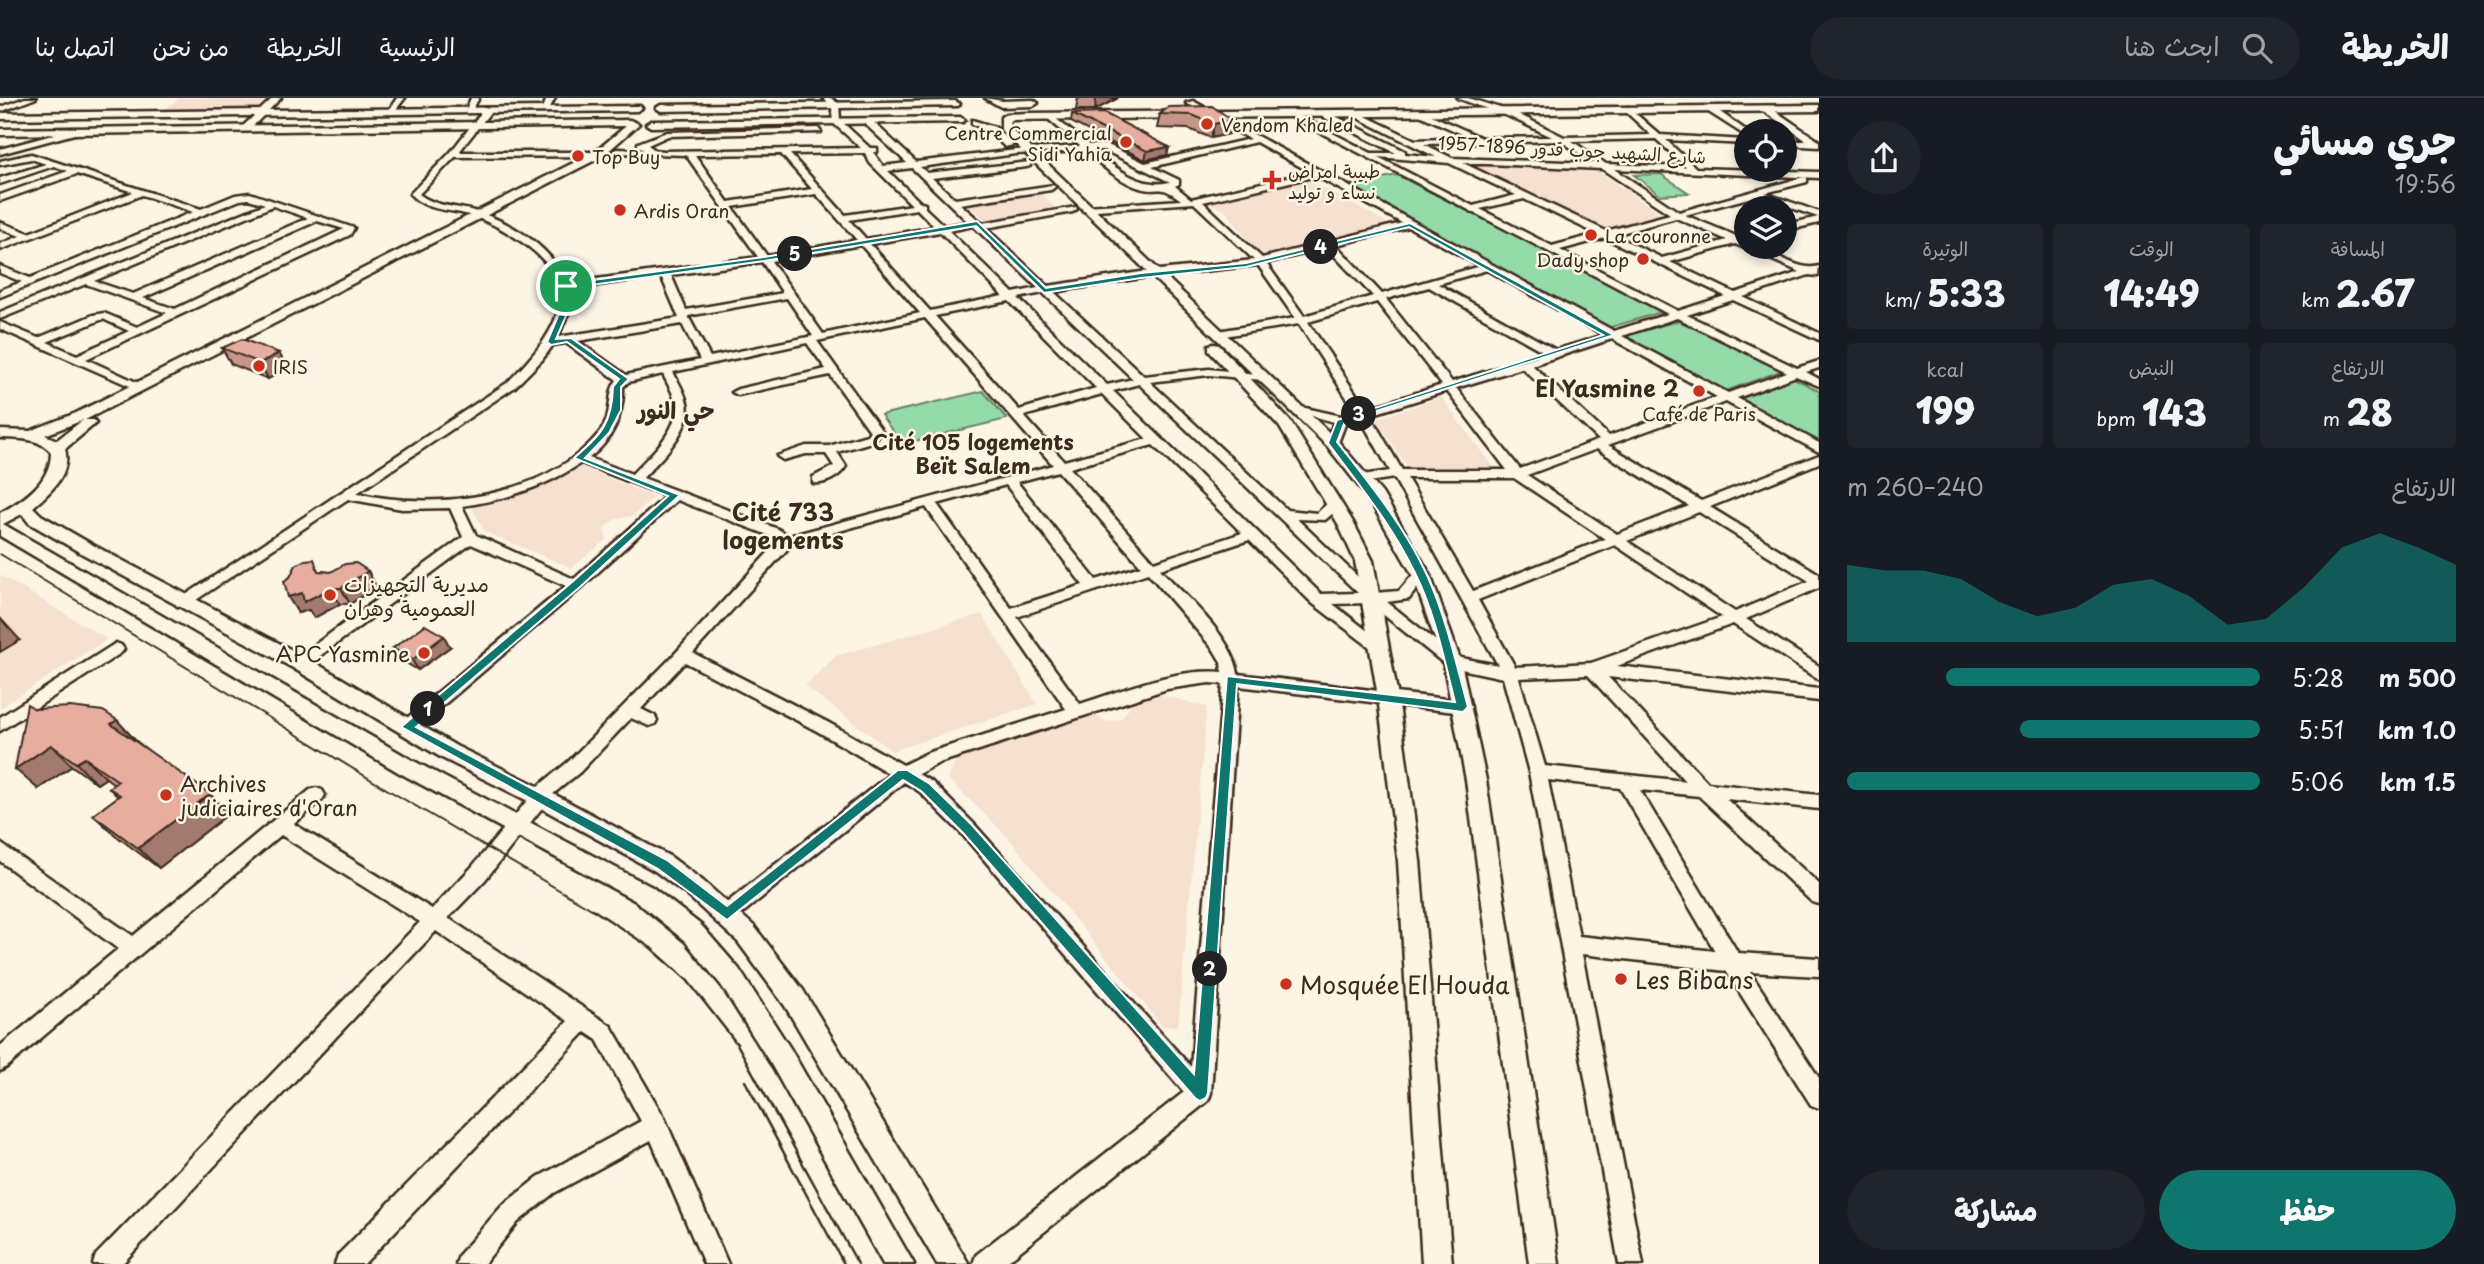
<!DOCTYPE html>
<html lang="ar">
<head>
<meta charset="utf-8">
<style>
  body { margin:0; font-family:"Playpen Sans","Playpen Sans Arabic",sans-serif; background:#20242c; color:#f1f3f6; direction:rtl; height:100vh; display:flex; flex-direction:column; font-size:26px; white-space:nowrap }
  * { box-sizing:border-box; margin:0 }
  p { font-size:23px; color:#9ea1a6 }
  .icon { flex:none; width:38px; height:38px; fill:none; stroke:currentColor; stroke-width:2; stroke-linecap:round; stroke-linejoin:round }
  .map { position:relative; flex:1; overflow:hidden; direction:ltr }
  .panel { display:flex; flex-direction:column; background:#171b24; width:665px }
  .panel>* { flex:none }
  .buttons { position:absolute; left:1734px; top:21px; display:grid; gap:14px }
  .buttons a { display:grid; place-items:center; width:63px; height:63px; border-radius:50%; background:#171b24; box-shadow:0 4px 10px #0003; font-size:35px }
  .pin { position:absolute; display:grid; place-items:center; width:60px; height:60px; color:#fff; margin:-30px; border:4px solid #fff; border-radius:50%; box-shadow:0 2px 7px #0007 }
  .km { position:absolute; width:35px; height:35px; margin:-18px; border-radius:50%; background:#222; color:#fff; font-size:19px; line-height:35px; text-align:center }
  .round { display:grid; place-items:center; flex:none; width:74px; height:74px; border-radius:37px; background:#20242c }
  .overview { display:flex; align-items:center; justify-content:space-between; height:119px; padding:0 28px }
  h1 { font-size:38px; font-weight:800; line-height:52px }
  .figures { display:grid; grid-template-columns:repeat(3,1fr); gap:10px; height:119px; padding:7px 28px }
  .figures div { display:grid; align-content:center; border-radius:7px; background:#20242c; text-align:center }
  .figures b { font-size:35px; font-weight:800 }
  .figures small { font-size:19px; font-weight:400 }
  .figures p { font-size:19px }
  .chart { height:196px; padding:14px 28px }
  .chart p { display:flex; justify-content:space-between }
  .chart svg { width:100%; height:126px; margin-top:7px; fill:#0f766e; opacity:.7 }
  .primary-button { display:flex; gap:14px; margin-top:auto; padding:14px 28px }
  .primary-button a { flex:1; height:80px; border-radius:42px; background:#0f766e; color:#fff; font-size:28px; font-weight:800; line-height:80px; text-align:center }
  .primary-button a+a { background:#20242c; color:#f1f3f6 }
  ul { padding:0 28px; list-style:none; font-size:23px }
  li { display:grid; grid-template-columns:112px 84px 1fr; align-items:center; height:52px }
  li i { height:18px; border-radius:9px; background:#0f766e }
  header { display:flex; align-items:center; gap:42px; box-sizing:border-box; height:98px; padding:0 35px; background:#171b24; border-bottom:2px solid #363941 }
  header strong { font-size:33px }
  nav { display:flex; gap:38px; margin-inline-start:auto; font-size:24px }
  .search { width:490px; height:63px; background:#20242c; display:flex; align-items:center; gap:18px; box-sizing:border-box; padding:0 24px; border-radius:38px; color:#9ea1a6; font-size:26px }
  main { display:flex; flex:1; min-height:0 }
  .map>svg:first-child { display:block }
  .built { fill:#f6e0d0 }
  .green { fill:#95dba9; stroke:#688264; stroke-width:2 }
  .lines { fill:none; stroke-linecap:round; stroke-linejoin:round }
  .minor-casing { stroke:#3b2a1e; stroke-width:5 }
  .major-casing { stroke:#3b2a1e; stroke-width:5 }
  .minor { fill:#fcf5e5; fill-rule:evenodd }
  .major { fill:#fcf5e5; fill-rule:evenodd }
  .tram-far1 { stroke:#3b2a1e; stroke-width:2 }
  .tram { stroke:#3b2a1e; stroke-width:2.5 }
  .wall { fill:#c7968a; stroke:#3b2a1e; stroke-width:2 }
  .shaded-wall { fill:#a27a70; stroke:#3b2a1e; stroke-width:2 }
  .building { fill:#e7aea0; stroke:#3b2a1e; stroke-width:2 }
  .route { fill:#0f766e; stroke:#fff; stroke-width:2; fill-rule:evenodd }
  .poi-dot { fill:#c8321e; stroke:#fcf5e5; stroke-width:2.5 }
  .labels { text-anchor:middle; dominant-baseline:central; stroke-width:5; stroke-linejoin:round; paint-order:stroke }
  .far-poi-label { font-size:18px; fill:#3b2a1e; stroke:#fcf5e5; text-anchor:start }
  .far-street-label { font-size:18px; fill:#3b2a1e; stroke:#fcf5e5 }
  .far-quarter-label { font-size:21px; font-weight:bold; fill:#3b2a1e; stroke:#fcf5e5 }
  .poi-label { font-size:21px; fill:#3b2a1e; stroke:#fcf5e5; text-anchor:start }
  .far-district-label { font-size:23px; font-weight:bold; fill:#3b2a1e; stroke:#fcf5e5 }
  .quarter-label { font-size:24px; font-weight:bold; fill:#3b2a1e; stroke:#fcf5e5 }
  .near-poi-label { font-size:24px; fill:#3b2a1e; stroke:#fcf5e5; text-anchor:start }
</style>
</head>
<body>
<header>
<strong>الخريطة</strong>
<div class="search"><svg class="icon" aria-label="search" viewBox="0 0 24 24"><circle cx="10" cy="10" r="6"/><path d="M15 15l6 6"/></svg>ابحث هنا</div>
<nav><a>الرئيسية</a><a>الخريطة</a><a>من نحن</a><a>اتصل بنا</a></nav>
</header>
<main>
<section class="panel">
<div class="overview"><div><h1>جري مسائي</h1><p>19:56</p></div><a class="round"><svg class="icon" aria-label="share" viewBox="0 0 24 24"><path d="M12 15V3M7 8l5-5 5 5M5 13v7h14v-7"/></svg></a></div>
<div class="figures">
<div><p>المسافة</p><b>2.67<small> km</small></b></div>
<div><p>الوقت</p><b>14:49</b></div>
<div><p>الوتيرة</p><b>5:33<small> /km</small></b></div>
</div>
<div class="figures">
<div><p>الارتفاع</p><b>28<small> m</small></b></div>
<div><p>النبض</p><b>143<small> bpm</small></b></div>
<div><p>kcal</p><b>199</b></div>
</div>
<div class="chart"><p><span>الارتفاع</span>240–260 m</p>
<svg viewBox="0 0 160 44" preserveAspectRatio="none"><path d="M0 44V17L10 19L20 19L30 22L40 30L50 35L60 32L70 24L80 22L90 28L100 38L110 36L120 25L130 11L140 6L150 11L160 17V44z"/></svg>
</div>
<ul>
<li><b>500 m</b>5:28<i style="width:76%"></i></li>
<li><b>1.0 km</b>5:51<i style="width:58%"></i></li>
<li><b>1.5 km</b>5:06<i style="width:100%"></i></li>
</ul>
<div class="primary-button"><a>حفظ</a><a>مشاركة</a></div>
</section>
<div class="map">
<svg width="1819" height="1166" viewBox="0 0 1819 1166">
  <rect width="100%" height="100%" fill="#fcf5e5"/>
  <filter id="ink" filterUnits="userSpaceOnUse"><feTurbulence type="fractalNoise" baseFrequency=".0143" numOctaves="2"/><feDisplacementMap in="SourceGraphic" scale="14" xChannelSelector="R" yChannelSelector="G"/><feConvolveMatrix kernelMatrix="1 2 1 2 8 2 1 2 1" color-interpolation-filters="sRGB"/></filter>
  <g filter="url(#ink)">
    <path class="built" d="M180,0H271L258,11L164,12Z
      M1465,65L1591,69L1661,116L1602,132Z
      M1308,82L1390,126L1260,158L1226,113L1209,105Z
      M1040,93L1056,111L986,123L967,105Z
      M1441,299L1493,369L1408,370L1376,321Z
      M582,369L651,398L652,401L633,418L616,421L603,431L607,441L572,470L485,434L471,409L539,389L574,370Z
      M0,477L107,541L0,610Z
      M982,516L1037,606L892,653L805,588L836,558Z
      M1161,597L1207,609L1178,928H1162L1008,739L948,681L957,659L1089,615L1108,624L1121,621L1133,604Z"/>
    <path class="green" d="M1661,76L1689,95L1660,97L1634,77Z
      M1397,77L1665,213L1608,230L1349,87Z
      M1681,222L1786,271L1723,294L1622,239Z
      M1794,280L1819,293V345L1738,302Z
      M983,293L1007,321L902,346L881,317Z"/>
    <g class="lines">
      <g class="minor-casing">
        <path id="minor" d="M25,0H36L0,14V9Z
          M273,0H281L248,33H242V29Z
          M397,0H405L393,15H387Z
          M471,0H479L471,14H465Z
          M547,0H555L548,13H542Z
          M823,0H831L839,6L840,22L870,50H877V54H873L883,68L907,65L864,25V21H870L916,64L1016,52L1080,48L1047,20L1050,16L1089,47H1108L1145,65L1250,41L1186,5L1193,3L1614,233L1668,216L1283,15L1290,13L1371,55H1396L1319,17V13H1325L1405,53V56L1436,59L1348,15L1355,13L1415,42L1471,40L1417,16L1420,12L1482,40L1552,39L1510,19L1457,0H1468L1516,15L1564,39L1651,37L1625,13L1628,9L1660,37L1746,42V46L1666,42L1696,70L1819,74V80L1614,71L1679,114L1804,79L1807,80V84L1765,95L1819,114V125L1785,133V127L1818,119L1756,98L1685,117L1741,140L1746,144V149C1771,149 1796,175 1819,168L1818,178L1809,177L1743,199L1819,235V242L1733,202L1687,217L1797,270L1819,263V270L1806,274L1819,281V288L1796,278L1737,300L1819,345V354L1726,304L1608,347L1701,403L1819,357V365L1710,409L1819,476V490L1746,521L1819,568V582L1733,526L1617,568L1819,591V603L1608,579L1708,685L1819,697V711L1726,701L1819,786V806L1812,804L1699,698L1640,692L1738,855L1819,860V878L1750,874L1819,980V1010L1811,1007L1726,873L1582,856L1643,1166H1619L1529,674L1503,580L1447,568L1369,505L1333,506L1388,549L1385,553H1375L1312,505L1249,442L1160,471C1185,498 1234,540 1238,576L1463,603L1469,605L1471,609L1469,613L1463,615L1238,588L1211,995L1208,1003L1004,1166H973L976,1157L1184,994L962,736L920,694L904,684L734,822L727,825L720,822L717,816L720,810L890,676L817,633L685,564L641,611L655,618L657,622L655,626L649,628L631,620L580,674L553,696L485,782L448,820L611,928L664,1019L728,1166H704L651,1042L554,1095L518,1124L484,1166H456L459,1157L502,1108L538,1079L641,1023L597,942L585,934L364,1166H335L338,1157L568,923L436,833L122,1166H93L96,1157L420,824L281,737L7,969L0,973V948L118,851L0,763V745L133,838L310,692L316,690L322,692L325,697L322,702L294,726L432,811L471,770L541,686L568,664L670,561L778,444L768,437L677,402L581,490L413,633H401L399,629L401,625L566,488L471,446L305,569H295L292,565L295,561L463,439L450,410L402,411L348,401L187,508H177L175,504L507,285C552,240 591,191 522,144C507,133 488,123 469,117C448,111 426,113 410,96L450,55L485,10L492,12L459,54H599L603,56L599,58L455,59L419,96C434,108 453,108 470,112C509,122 551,148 567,185L758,159L686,57L617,55L613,53L617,51L644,52L638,49V45L667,34L818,30L821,34L668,38L648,47L655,52L664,53L861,50L833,25L832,9ZM1656,41L1686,69L1606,66L1572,43ZM1561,43L1594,65L1452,60L1424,46ZM1256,44L1310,74L1191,101L1175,88L1179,86V82L1152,69ZM1094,52H1104L1170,84C1141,91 1115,70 1094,52ZM1085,53C1100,66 1120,84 1140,90C1161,96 1158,84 1181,102L1086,108L1082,111L1083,113L1194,105L1254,162L1141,174L1048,188L986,130L1073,114L1077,111L1076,109L982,125L960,106L1051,92L1055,89L1054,87L955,101L932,80L1027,69L1030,68V64L927,75L920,69L1016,56ZM865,55L870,65L912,107L845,117L790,56ZM781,56L812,91L728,104L695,57ZM1378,59L1449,65L1516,97L1473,108ZM1463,65L1602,71L1670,116L1606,133ZM912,70L968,124L944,128L925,110V106L921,105L888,73ZM1316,78L1402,125L1262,160L1203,104ZM816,96L857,142L767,158L732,109ZM1524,101L1597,136L1552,148L1480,111ZM917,111L935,129L866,141L849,122ZM1676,120L1727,142L1662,160L1614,137ZM973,128L1038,190L1013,195L949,133ZM1409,129L1480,168L1382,196L1336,147ZM940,134L1003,198L930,213L870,146ZM1605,140L1725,198L1678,213L1560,152ZM1735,146L1800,174L1735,195L1670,164ZM861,147L920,215L823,236L771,163ZM1327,150L1373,198L1304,218L1266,165ZM762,164L783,195L686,212L671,177ZM1258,167L1295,220L1218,233L1213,236L1218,239L1299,226L1356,314L1341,318L1301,309L1295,313L1334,324L1326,345L1332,349L1338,345L1346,324L1360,320L1390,373L1362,377L1356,381L1362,385L1394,380L1498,567L1456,559L1387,504L1409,501L1428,476L1426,473H1416L1399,493L1375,495L1297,421L1325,422L1339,410V404H1329L1317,415L1287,412L1150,284L1209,277L1262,282L1268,279L1266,277L1209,271L1144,278L1054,194L1141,180ZM1487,172L1604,237L1556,252L1438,186ZM661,178L679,220L558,239L570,211V191ZM1429,189L1546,255L1452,284L1386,201ZM1043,195L1133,281L1107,287L1018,200ZM787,200L813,238L710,259L688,218ZM1009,203L1096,290L1019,312L935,218ZM1377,204L1442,287L1366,311L1308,224ZM925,220L1053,367L789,438L778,431L643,380C659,362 693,332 687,305C685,294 678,284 673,274L807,245L826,271L738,291L732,294L738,297L830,277L870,333L867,337L829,348H806L777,358L783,362L806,356H826L834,368L813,379V385C825,387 841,378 846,368L837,354L875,343L882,333L817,243ZM1677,220L1787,274L1728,295L1622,238ZM682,226L700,262L626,277L578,243ZM1612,241L1717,299L1609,338L1532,267ZM566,245L617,282C606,294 614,318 599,335C546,400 435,413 357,395L515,289L542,262L553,247ZM1522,270L1599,342L1520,371L1456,290ZM663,276C667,286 675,296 676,307C679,333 648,359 632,376L589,360C612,343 624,317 623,289L628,284ZM1139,286L1358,495L1321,496L1113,293ZM1447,293L1507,372H1402L1370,317ZM1102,296L1147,341L1064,363L1024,318ZM1153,347L1242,435L1154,464L1070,370ZM1597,351L1689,408L1617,436L1527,377ZM581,365L666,398L574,481L476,437L462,408C503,402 546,389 581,365ZM1058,373L1141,468L1096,482L1017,384ZM1407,380H1514L1605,441L1473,493ZM1006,387L1083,487L1011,510L937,406ZM926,409L1066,611L927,655L903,667L829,625L693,555L792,446ZM1699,414L1809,483L1735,514L1627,443ZM1615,447L1722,519L1591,565L1515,569L1478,502ZM1148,475L1214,552L1221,564L1222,574C1174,570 1125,592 1080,606L1017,519ZM1588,577L1685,683L1545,668L1519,580ZM1209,585L1223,586L1191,969L974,726L932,684L918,676L939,665L1167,591ZM1548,682L1620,690L1715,853L1579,838Z
          M1762,8H1768L1819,43V49L1785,47V43H1807L1762,12Z
          M1707,9H1713L1747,33L1746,38L1707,13Z
          M75,31L78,35L0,56V51Z
          M31,56L201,111L235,97L250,95L354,130L350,137L86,261L143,287L145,289L139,292L0,231V224L38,240L93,217L104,215L137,229L167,215L86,186L0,221V214L265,106L249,101L240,102L0,199V192L22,184L0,175V168L30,180L193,114L142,97L0,152V146L20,138L0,130V124L29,135L133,94L77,76L0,103V97L68,73L54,68L0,86V80L46,66L31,61L0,67V63ZM273,108L308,120L133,196L94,183ZM317,123L344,131L175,211L143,200ZM103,221L129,233L77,257L47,244Z
          M116,545L121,547L124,551L121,555L0,633V619Z"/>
      </g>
      <g class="major-casing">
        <path id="major" d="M985,0L1003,3L1033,2L1038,5L1033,8L1001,9Z
          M955,3L960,6L958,8L661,13L656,10L661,7Z
          M1819,7V13L1010,22L1009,29L1337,342L1382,395L1430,476L1461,564L1486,682L1559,1166H1529L1466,682L1443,564L1412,476L1369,401L1327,348L1001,32V19L1006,16L1028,15Z
          M640,8L642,10L637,13L0,21V15Z
          M960,19L965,22L963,24L651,29L646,26L651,23Z
          M630,22L639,26L603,58L85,322H94L96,325L65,351C72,375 50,395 33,409L41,417L93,447L307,560L456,648L548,693L671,759L703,783L754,828L803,892L969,1166H937L785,908L738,844L687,797L655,773L532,705L442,660L293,570L81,455L29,425L22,416L3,426L412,662L652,789L701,827L739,871L790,950L914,1166H883L772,968L721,887L685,843L636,803L398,674L0,438V415C24,402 51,384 51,354C38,339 19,341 0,340V332L30,333L76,315L595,54L626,28L0,37V31ZM83,322L57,342L45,337Z
          M972,22L995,29L1013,47L1005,49L989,33L972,26Z
          M1214,246L1219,247L1290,323L1353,424L1373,463L1398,599L1420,763L1452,1166H1422L1398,763L1378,599L1355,463L1337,424L1279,328L1209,253V247Z"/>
      </g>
      <use href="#minor" class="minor"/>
      <use href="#major" class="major"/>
      <path class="tram-far1" d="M0,456L383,689L595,813"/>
      <path class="tram" d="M592,811L651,850L687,882L737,946L858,1166
        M745,983L844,1166"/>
    </g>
    <path class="wall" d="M1078,0H1118L1095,12H1076Z
      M1212,8L1229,36L1211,40L1189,31L1157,30L1160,16Z
      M1072,16L1169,49L1167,57L1145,62L1071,24Z
      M222,250L279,255L287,270L268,281L231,266Z
      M321,473L331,474L368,473L376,489L350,506H340L314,520L309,512L298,515Z
      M450,549L418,572L399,561L393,550Z
      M35,611L136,643L228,716L159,770L115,737L93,717L118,699L109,690L114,686L106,680L97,686L72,668L38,691Z"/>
    <path class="shaded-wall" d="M1096,0H1118L1095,12Z
      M1232,22L1229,36L1211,40L1214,26Z
      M1169,49L1167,57L1145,62L1147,53Z
      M279,255L287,270L268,281L260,265Z
      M368,473L376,489L350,506L341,490Z
      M331,490L340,506L314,520L309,512L298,515L288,499L302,495Z
      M0,520L20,542L0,554Z
      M444,538L450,549L418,572L412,562Z
      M117,622L136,643L131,647L111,626Z
      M51,647L72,668L38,691L15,671Z
      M85,660L106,680L97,686L76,665Z
      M210,696L228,716L159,770L138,750Z"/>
    <path class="building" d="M1212,8L1232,22L1214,26L1192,17L1160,16L1169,9Z
      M1104,15L1169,49L1147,53L1072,16Z
      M242,241L279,255L260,265L222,250Z
      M314,461L318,473L331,474L345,466L356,465L368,473L341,490H331L304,504L302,495L288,499L284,483L290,479L296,467L305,462Z
      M425,527L444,538L412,562L393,550Z
      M27,606L35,611L70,609L103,613L117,622L111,626L210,696L138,750L93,717L120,697L109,690L118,683L85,660L76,665L51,647L15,671Z"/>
  </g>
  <path class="route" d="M977,123L1046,190L1141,175L1246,165L1410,125L1614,237L1345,323L1337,344C1370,386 1405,429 1427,477C1446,519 1456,565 1468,609L1463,614L1237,586L1208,995L1206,1000L1200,1003L1195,1000L963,735L921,693L903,682L727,822L658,771L401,629L572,484L668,398L574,360C601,336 612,326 613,289L619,281L567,244L551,247L547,244L561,211L563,186L764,159ZM976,128L1044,195L1141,180L1246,169L1409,129L1603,237L1337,322L1328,345C1359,387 1392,427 1415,475C1435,515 1444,561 1455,604L1227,578L1194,976L972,727L930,686L907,672H898L727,808L667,762L416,629L580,489L680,397L585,360L609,335L621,312V289L629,281L571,240L556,241L569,211V190L764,163Z"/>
  <g class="poi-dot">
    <circle cx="1207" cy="26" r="7"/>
    <circle cx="1126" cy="44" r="7"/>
    <circle cx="578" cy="58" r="7"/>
    <path d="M1268.5 71.5h7v7h7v7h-7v7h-7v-7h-7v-7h7z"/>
    <circle cx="620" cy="112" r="7"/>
    <circle cx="1591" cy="137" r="7"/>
    <circle cx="1643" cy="161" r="7"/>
    <circle cx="259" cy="268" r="7"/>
    <circle cx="1699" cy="293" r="7"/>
    <circle cx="330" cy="497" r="7"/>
    <circle cx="424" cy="555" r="7"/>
    <circle cx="166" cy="697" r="7"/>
    <circle cx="1621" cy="881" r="7"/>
    <circle cx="1286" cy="886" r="7"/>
  </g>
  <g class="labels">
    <g class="far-poi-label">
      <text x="1221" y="26">Vendom Khaled</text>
      <text x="1112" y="34" text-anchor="end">Centre Commercial<tspan x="1112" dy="21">Sidi Yahia</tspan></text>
      <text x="592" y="58">Top Buy</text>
      <text x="1288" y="72">طبيبة امراض<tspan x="1288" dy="21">نساء و توليد</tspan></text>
      <text x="634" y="112">Ardis Oran</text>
      <text x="1605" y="137">La couronne</text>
      <text x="1629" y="161" text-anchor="end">Dady shop</text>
      <text x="273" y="268">IRIS</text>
      <text x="1699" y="315" text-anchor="middle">Café de Paris</text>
    </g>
    <g class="far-street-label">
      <text transform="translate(1572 51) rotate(3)">شارع الشهيد جوب قدور 1896-1957</text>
    </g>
    <g class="far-quarter-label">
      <text x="973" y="343">Cité 105 logements<tspan x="973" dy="24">Beït Salem</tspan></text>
    </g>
    <g class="poi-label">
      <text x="344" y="485">مديرية التجهيزات<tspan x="344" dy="24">العمومية وهران</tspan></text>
      <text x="410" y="555" text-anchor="end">APC Yasmine</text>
      <text x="180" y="685">Archives<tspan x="180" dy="24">judiciaires d'Oran</tspan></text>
    </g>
    <g class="far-district-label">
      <text x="1607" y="289">El Yasmine 2</text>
      <text x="676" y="311">حي النور</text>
    </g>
    <g class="quarter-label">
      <text x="783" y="413">Cité 733<tspan x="783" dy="28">logements</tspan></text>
    </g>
    <g class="near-poi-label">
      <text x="1635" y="881">Les Bibans</text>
      <text x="1300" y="886">Mosquée El Houda</text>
    </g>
  </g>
</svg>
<div class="buttons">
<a><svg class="icon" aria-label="locate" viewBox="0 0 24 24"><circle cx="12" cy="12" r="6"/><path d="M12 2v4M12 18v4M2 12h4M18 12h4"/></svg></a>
<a><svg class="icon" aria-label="layers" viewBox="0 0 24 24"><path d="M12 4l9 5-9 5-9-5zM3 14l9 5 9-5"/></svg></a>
</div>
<div class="pin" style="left:566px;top:188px;background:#1e9e55"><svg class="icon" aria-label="arrive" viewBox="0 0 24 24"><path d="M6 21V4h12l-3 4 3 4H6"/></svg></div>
<b class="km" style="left:428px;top:611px">1</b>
<b class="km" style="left:1210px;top:871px">2</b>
<b class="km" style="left:1359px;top:316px">3</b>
<b class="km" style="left:1321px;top:149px">4</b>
<b class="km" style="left:795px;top:156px">5</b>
</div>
</main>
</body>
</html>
